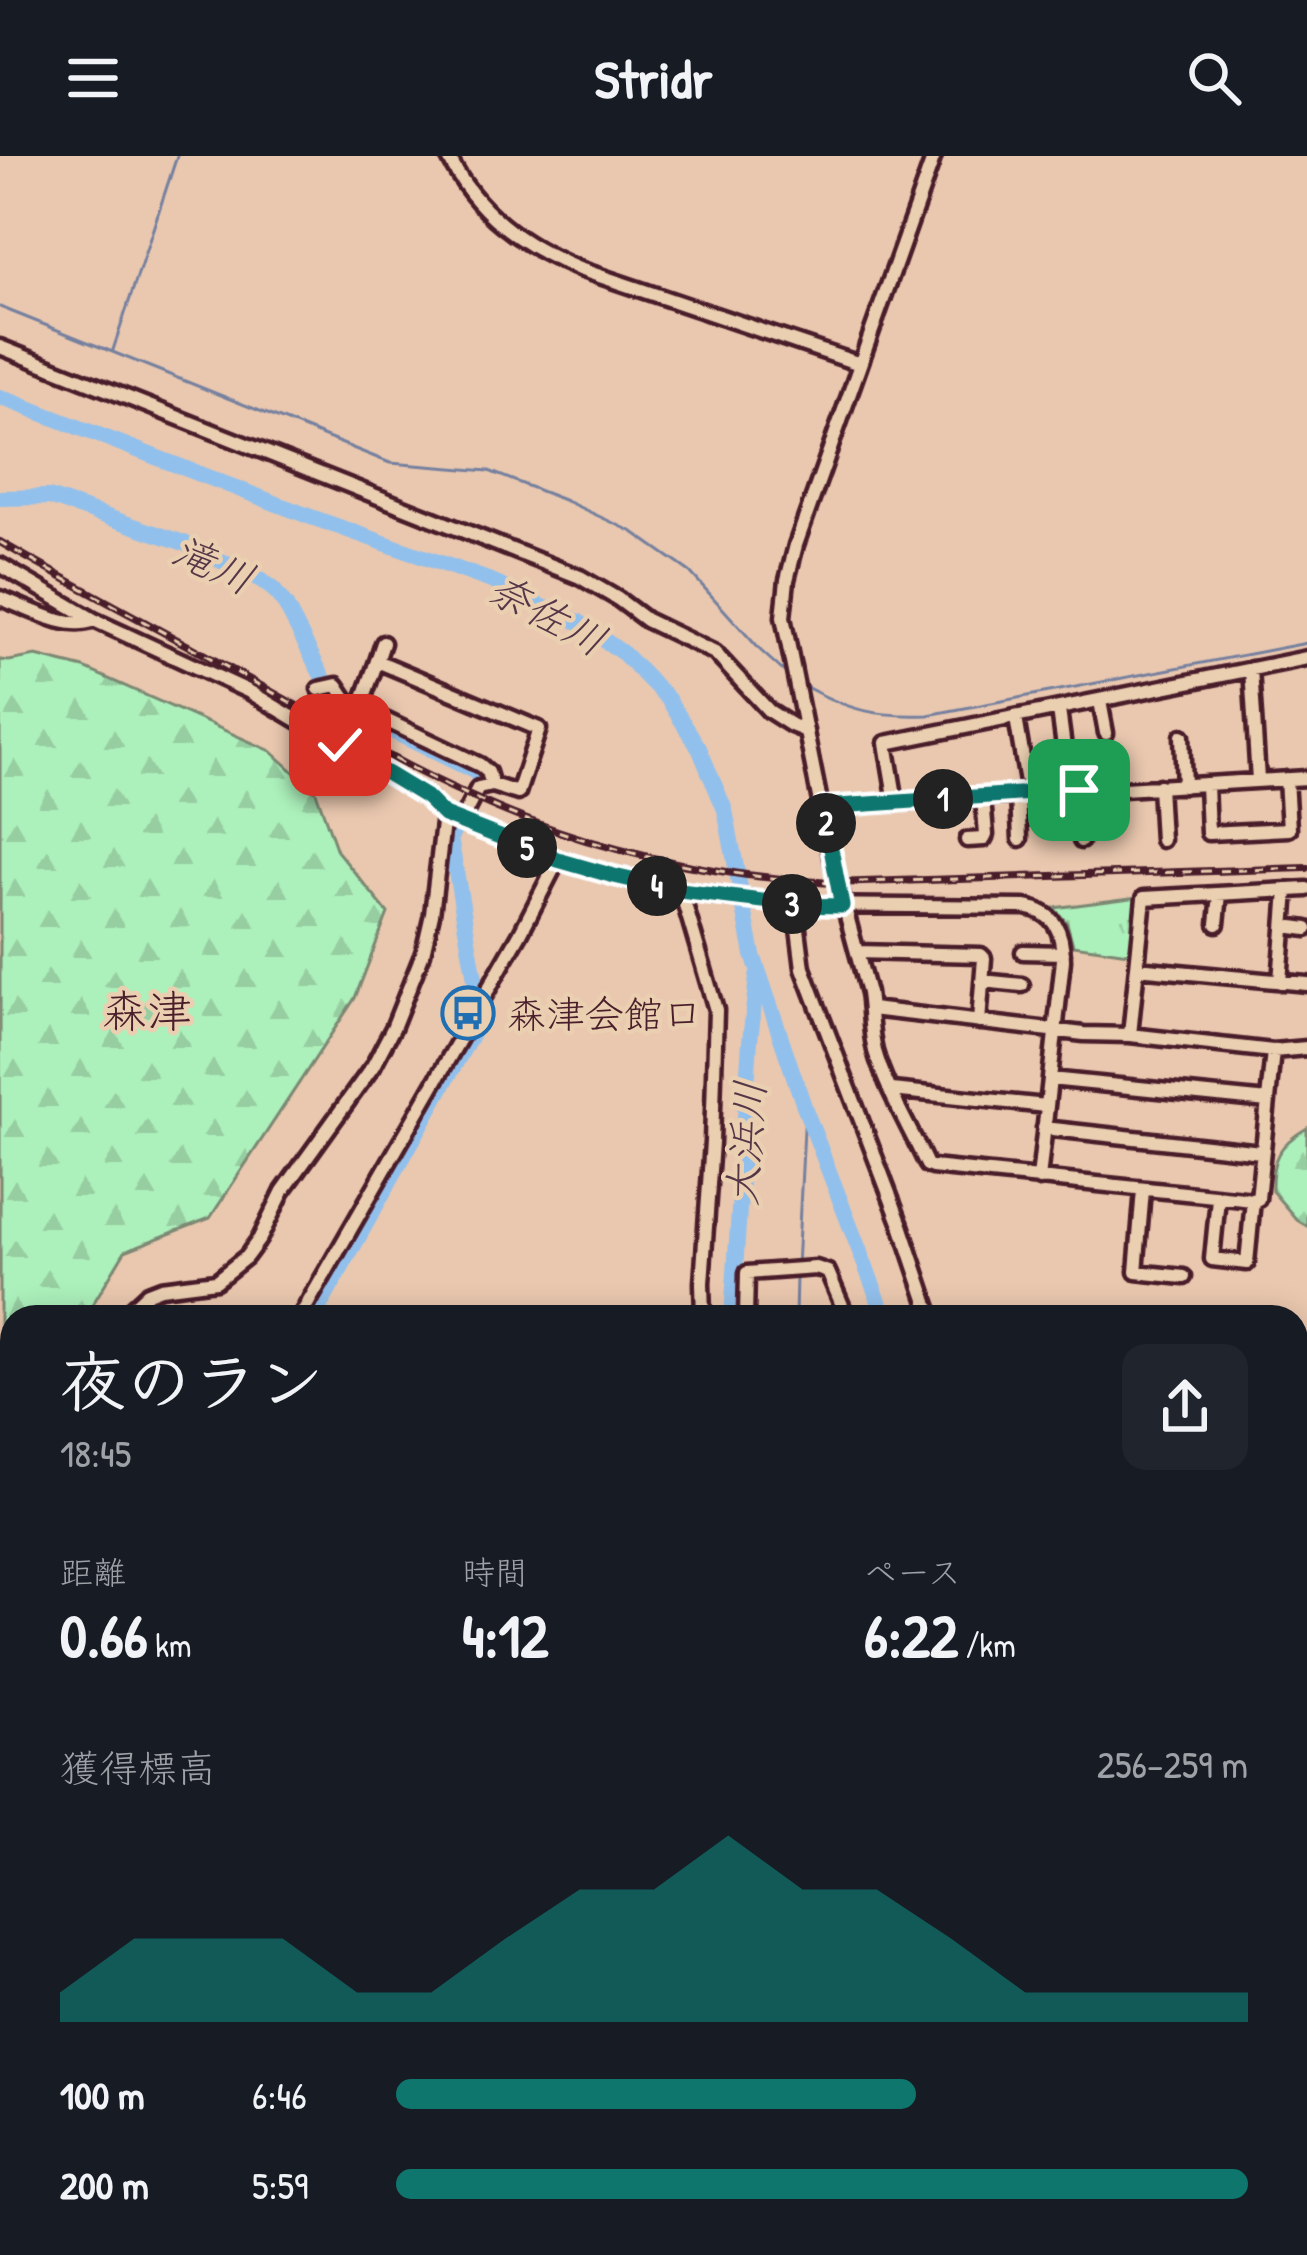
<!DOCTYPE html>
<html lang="ja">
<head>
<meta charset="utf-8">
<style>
  body { margin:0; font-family:"Patrick Hand","Klee One",sans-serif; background:#20242c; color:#f1f3f6; height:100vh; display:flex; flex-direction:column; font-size:45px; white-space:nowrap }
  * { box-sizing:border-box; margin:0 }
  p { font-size:39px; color:#9ea1a6 }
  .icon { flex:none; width:66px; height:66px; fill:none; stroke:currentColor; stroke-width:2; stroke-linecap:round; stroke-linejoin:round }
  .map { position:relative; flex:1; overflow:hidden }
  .drawer { position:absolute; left:0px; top:1149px; width:1308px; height:951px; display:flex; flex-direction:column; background:#171b24; border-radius:36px 36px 0 0; box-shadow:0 6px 30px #0003 }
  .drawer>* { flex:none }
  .pin { position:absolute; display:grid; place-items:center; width:102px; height:102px; color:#fff; margin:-51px; border-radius:24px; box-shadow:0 6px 18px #0006 }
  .km { position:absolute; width:60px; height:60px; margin:-30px; border-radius:50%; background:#222; color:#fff; font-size:33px; line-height:60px; text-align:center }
  .round { display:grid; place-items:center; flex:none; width:126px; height:126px; border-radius:24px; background:#20242c }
  .head { display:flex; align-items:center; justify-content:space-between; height:204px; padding:0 60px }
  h1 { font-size:66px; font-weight:800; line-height:90px }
  .figures { display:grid; grid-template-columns:repeat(3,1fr); gap:18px; height:204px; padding:12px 60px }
  .figures div { display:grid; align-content:center }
  .figures b { font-size:60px; font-weight:800 }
  .figures small { font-size:33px; font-weight:400 }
  .figures p { font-size:33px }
  .chart { height:336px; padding:24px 60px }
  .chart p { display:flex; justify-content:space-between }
  .chart svg { width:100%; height:216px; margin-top:12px; fill:#0f766e; opacity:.7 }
  ul { padding:0 60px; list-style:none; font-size:39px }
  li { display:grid; grid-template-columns:192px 144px 1fr; align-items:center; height:90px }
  li i { height:30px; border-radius:15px; background:#0f766e }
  header { display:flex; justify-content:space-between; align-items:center; height:156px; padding:0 60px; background:#171b24; font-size:54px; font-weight:800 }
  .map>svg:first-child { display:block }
  .forest { fill:url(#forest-firs); stroke:#7b8873; stroke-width:3 }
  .park { fill:url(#park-tufts); stroke:#7b8873; stroke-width:3 }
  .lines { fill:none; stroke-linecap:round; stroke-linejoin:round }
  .stream { stroke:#75809f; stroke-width:3 }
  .river { stroke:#92c0ec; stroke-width:16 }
  .minor-casing { stroke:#4a1f2b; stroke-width:21 }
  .highway-casing { stroke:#4a1f2b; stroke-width:27 }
  .minor { stroke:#eacfb1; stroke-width:12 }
  .highway { stroke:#eacfb1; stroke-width:18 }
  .rail-casing { stroke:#4a1f2b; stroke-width:8 }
  .rail { stroke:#eacfb1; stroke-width:3; stroke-dasharray:9; stroke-linecap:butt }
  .route-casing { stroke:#fff; stroke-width:24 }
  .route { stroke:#0f766e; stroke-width:15 }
  .labels { text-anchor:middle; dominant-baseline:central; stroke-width:9; stroke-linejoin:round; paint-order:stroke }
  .poi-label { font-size:39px; fill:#4a1f2b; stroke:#eacfb1; text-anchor:start }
  .water-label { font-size:42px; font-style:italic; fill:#553748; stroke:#eacfb1 }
  .quarter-label { font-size:45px; fill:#4a1f2b; stroke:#eacfb1 }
</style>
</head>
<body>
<header><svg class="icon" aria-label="menu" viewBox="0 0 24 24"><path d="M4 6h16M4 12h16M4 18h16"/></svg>Stridr<svg class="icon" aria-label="search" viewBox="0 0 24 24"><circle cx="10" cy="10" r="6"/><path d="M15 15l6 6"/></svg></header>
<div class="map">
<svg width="1307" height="2099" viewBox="0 0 1307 2099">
  <defs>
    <pattern id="forest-firs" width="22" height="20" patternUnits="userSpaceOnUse" patternTransform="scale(3)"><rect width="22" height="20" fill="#acf0bb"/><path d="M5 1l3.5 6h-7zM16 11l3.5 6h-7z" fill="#96cda1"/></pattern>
    <pattern id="park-tufts" width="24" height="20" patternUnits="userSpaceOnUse" patternTransform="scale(3)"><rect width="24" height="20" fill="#acf0bb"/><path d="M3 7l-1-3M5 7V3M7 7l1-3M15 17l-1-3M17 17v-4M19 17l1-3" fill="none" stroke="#96cda1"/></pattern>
  </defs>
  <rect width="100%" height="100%" fill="#eac8af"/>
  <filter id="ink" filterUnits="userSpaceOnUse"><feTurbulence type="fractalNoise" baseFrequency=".00833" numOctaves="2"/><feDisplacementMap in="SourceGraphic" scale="24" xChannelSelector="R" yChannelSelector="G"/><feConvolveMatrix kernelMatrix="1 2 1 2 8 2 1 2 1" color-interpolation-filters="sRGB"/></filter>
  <g filter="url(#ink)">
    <path class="forest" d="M36,500L84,512L271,595L316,636L337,695L388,757L355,842L210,1062L125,1095L85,1161H12V1219L0,1222V504L9,505Z
      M1307,972V1070L1297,1064L1272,1035C1271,1003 1278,989 1307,972Z
      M532,2088H774L780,2099H534Z"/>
    <path class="park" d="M1139,741L1135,798L1073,789L1067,767L1054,752Z"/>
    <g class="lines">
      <path class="stream" d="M0,151L390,307L489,315L566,345L633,376L690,416L761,495L791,522
        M113,194L177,0
        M799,527C847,554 874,561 928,559L1307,487
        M797,1111L805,953
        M795,1161L796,1121
        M1296,1596H1307
        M1296,2040L1307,2055
        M881,2099L885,2088
        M1122,2099L1126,2088"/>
      <path class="river" d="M0,241L311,361L494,426L519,441L579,466L624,498L668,543L699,592L725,654L753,799L805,953L885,1161
        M0,342L49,341L184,387L261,424L274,434L286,450L323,522L345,552L476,616L480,624L450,682L475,823L484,856L314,1161
        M732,1161L750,885L757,820
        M0,1707L12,1687
        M1296,1886L1307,1903
        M214,2099L245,2088"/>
      <g class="minor-casing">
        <path id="minor" d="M448,0C476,57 523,90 579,113L860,208
          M934,0L796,389L787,424L783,461L831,701L868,837C871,857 870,875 875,895C885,931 911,974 927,1009L932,1011L1253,1044L1258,1043L1273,895
          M0,191L580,421L618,443L646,464L715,497L769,555L791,569L806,575
          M0,409L94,464L250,536L426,641L444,659L558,704L614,720L681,735L795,749L1025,751C1055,756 1063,776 1063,804L1039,1023
          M0,442C26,451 68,476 94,464
          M377,505L383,487
          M1251,513L1258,624
          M319,533L337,529L347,544L360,552L480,609L488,616L492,629
          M1100,545L1106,577
          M360,552L377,505L539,573L518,637L492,629L478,632L461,665
          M1059,554L1066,606
          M1016,562L1029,638
          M1182,580L1184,630
          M1206,628L1208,677L1289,673L1286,623
          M1159,630L1162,684
          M1079,635L1081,685
          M1018,639L1020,683
          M896,646L886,587L1307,502
          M823,651L1307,622
          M967,684L984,683L986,679L983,642
          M681,735L716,854L712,986L702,1127L703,1161
          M795,749L803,812L901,1069L932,1161
          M1217,768L1220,738
          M1285,770L1307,773
          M857,796L981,799L984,802L979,866
          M1023,796L1063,797
          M1137,812L1307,828
          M982,825L1022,829
          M1280,826L1287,734
          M871,853L1084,878L1130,879L1273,895L1307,892
          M1130,879L1144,742L1307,733
          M1050,923L1268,945
          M892,934L1046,950
          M1044,972L1261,996
          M1143,1034L1136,1116L1184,1121
          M1218,1042L1212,1103L1247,1107L1253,1044
          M122,1161L148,1137L161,1132L216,1125L246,1101L260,1082L283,1035L373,910L393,872L423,797L432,758L444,659
          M300,1161L520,778L558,704
          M746,1161L747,1117L816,1112L828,1116L847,1161
          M0,1368L12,1357
          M0,1503L12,1510
          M0,1679L12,1659
          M1296,1815L1306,1830
          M1296,1952L1307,1968
          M0,2024L12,2030
          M366,2088L368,2099
          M1005,2099L1009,2088"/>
      </g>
      <g class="highway-casing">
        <path id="highway" d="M1296,1829L1307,1830
          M104,2099L115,2088"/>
      </g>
      <use href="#minor" class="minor"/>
      <use href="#highway" class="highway"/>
      <g class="rail-casing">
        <path id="rail" d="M0,386C79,432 161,474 241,519C334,570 428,626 527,664C625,701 727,721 831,727L1307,712"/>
      </g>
      <use href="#rail" class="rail"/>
    </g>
  </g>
  <g class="lines" filter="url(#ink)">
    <g class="route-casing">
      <path id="route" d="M340,589L426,641L444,659L558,704L614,720L680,735L795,749L842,750L823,651L1079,634"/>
    </g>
    <use href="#route" class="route"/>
  </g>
  <defs>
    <g id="bus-ring" transform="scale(2.7)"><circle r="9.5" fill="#eacfb1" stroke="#1f6fb2" stroke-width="1.5"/><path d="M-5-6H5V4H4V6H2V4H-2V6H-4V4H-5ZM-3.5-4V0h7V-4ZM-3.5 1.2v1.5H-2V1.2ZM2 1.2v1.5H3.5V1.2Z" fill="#1f6fb2"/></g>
  </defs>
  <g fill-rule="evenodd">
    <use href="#bus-ring" x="468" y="857"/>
  </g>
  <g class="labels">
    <g class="poi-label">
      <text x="507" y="857">森津会館口</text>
    </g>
    <g class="water-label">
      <text transform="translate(214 408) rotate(24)">滝川</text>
      <text transform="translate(548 458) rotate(28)">奈佐川</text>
      <text transform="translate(745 987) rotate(-86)">大浜川</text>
    </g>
    <g class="quarter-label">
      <text x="147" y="854">森津</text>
    </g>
  </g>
</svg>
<div class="pin" style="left:1079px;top:634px;background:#1e9e55"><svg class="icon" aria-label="arrive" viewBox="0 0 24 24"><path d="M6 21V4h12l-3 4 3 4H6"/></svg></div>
<div class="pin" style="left:340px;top:589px;background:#d93025"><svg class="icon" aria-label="check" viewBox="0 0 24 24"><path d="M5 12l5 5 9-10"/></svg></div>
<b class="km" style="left:943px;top:643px">1</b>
<b class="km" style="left:826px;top:667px">2</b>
<b class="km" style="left:792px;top:748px">3</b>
<b class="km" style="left:657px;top:730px">4</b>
<b class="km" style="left:527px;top:692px">5</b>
<section class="drawer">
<div class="head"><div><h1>夜のラン</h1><p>18:45</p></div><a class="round"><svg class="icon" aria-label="share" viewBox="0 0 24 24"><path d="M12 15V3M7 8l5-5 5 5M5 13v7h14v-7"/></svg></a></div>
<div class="figures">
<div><p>距離</p><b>0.66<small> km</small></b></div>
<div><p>時間</p><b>4:12</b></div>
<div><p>ペース</p><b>6:22<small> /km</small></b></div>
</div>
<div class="chart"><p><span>獲得標高</span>256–259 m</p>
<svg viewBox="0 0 160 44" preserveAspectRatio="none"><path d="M0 44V38L10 27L20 27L30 27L40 38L50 38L60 27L70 17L80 17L90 6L100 17L110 17L120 27L130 38L140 38L150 38L160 38V44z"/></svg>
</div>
<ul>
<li><b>100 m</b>6:46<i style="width:61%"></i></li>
<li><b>200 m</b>5:59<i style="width:100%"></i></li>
</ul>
</section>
</div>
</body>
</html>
